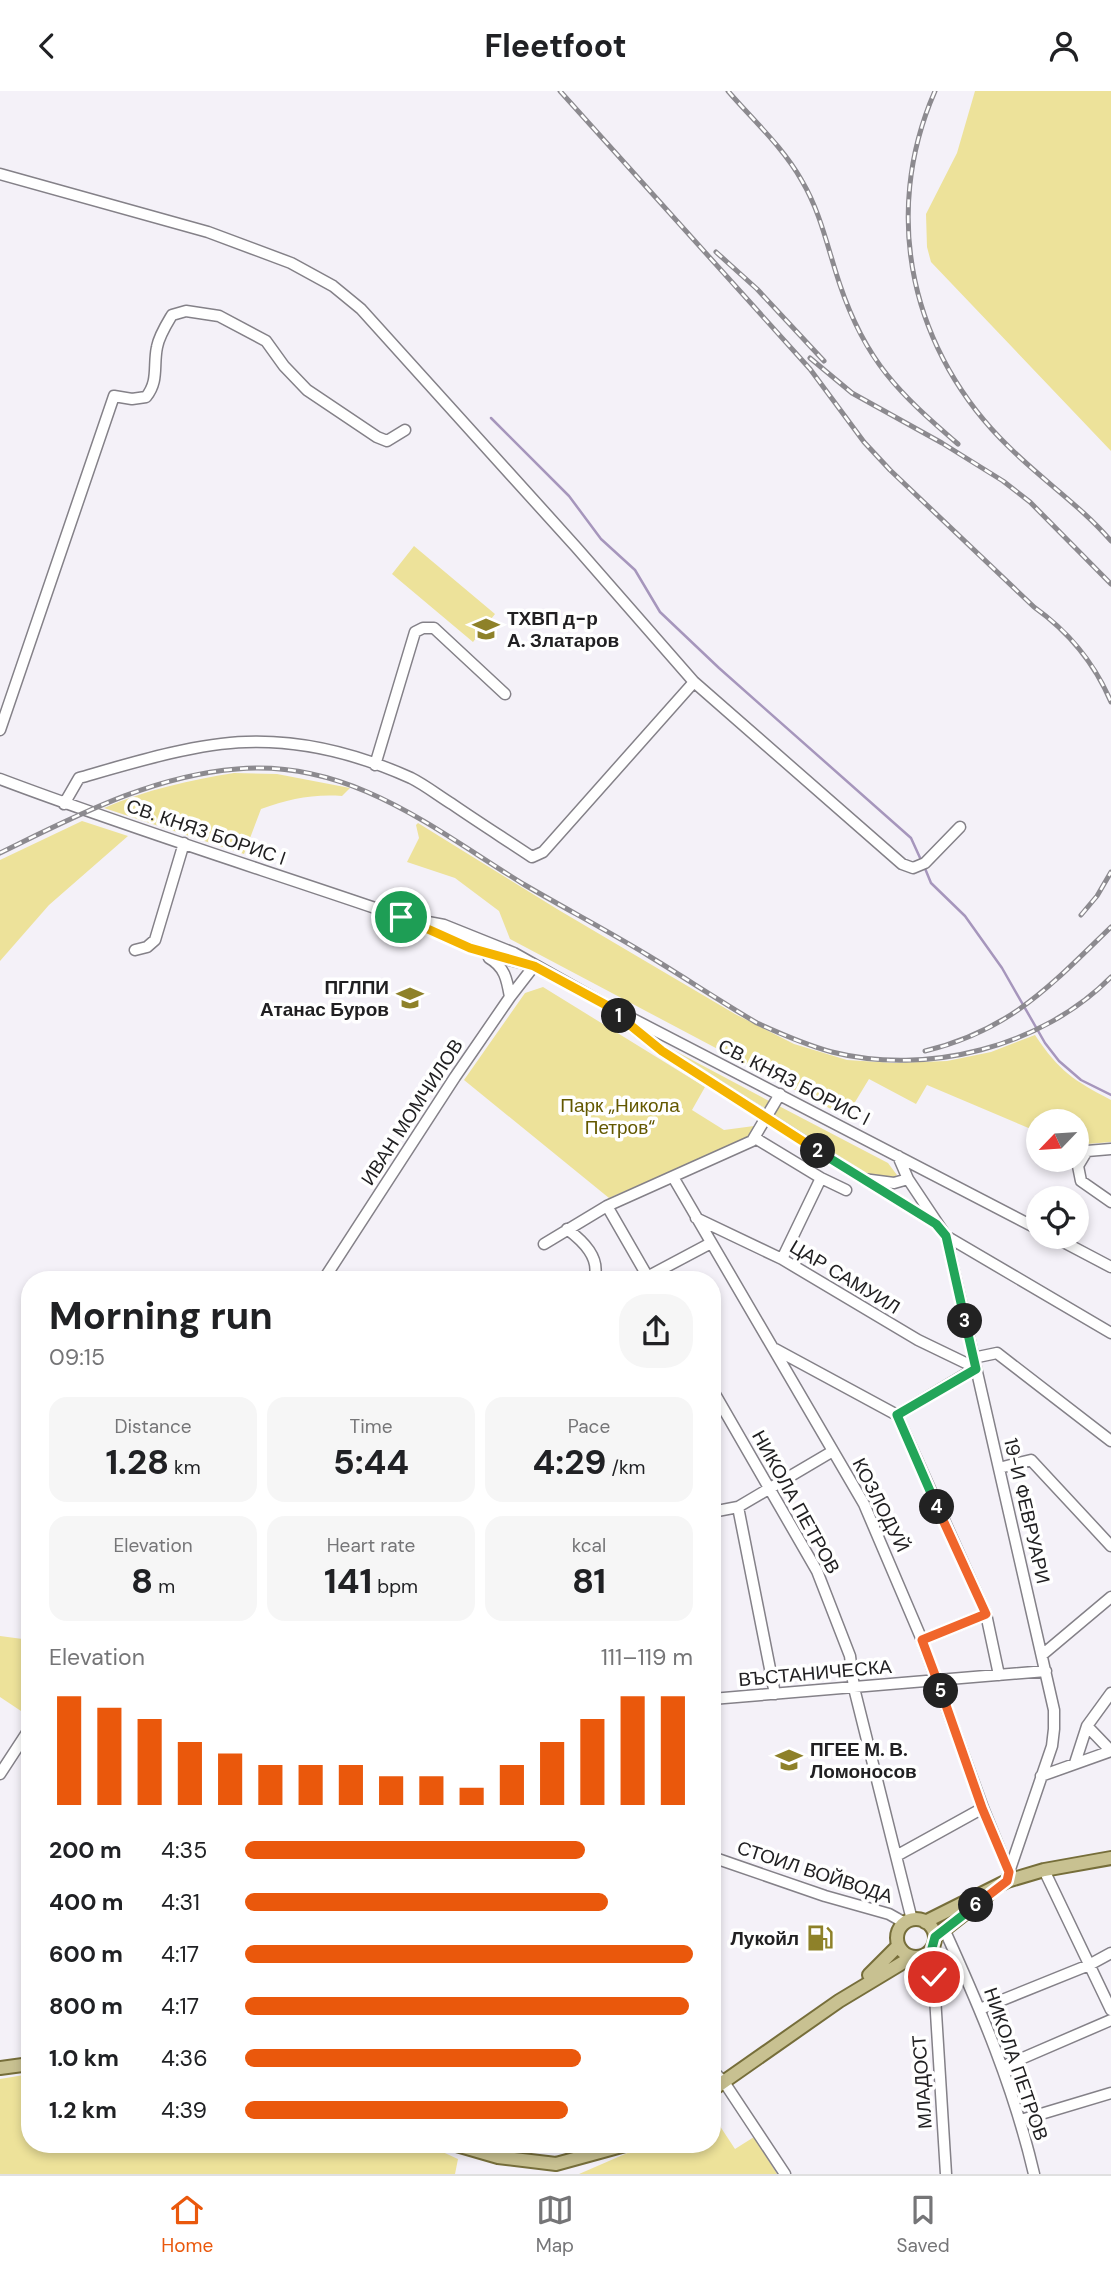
<!DOCTYPE html>
<html lang="en">
<head>
<meta charset="utf-8">
<style>
  body { margin:0; font-family:"DM Sans",sans-serif; background:#f6f6f6; color:#202124; height:100vh; display:flex; flex-direction:column; font-size:26px; white-space:nowrap }
  * { box-sizing:border-box; margin:0 }
  p { font-size:23px; color:#757577 }
  .icon { flex:none; width:38px; height:38px; fill:none; stroke:currentColor; stroke-width:2; stroke-linecap:round; stroke-linejoin:round }
  .map { position:relative; flex:1; overflow:hidden }
  .drawer { position:absolute; left:21px; top:1180px; width:700px; height:882px; display:flex; flex-direction:column; background:#fff; border-radius:28px; box-shadow:0 4px 10px #0003 }
  .drawer>* { flex:none }
  .needle { width:46px; rotate:245deg }
  .buttons { position:absolute; left:1026px; top:1018px; display:grid; gap:14px }
  .buttons a { display:grid; place-items:center; width:63px; height:63px; border-radius:50%; background:#fff; box-shadow:0 4px 10px #0003; font-size:35px }
  .pin { position:absolute; display:grid; place-items:center; width:60px; height:60px; color:#fff; margin:-30px; border:4px solid #fff; border-radius:50%; box-shadow:0 2px 7px #0007 }
  .km { position:absolute; width:35px; height:35px; margin:-18px; border-radius:50%; background:#222; color:#fff; font-size:19px; line-height:35px; text-align:center }
  .round { display:grid; place-items:center; flex:none; width:74px; height:74px; border-radius:28px; background:#f6f6f6 }
  .overview { display:flex; align-items:center; justify-content:space-between; height:119px; padding:0 28px }
  h1 { font-size:38px; font-weight:700; line-height:52px }
  .stats { display:grid; grid-template-columns:repeat(3,1fr); gap:10px; height:119px; padding:7px 28px }
  .stats div { display:grid; align-content:center; border-radius:18px; background:#f6f6f6; text-align:center }
  .stats b { font-size:35px; font-weight:700 }
  .stats small { font-size:19px; font-weight:400 }
  .stats p { font-size:19px }
  .chart { height:196px; padding:14px 28px }
  .chart p { display:flex; justify-content:space-between }
  .chart svg { width:100%; height:126px; margin-top:7px; stroke:#ea580c; stroke-width:6 }
  ul { padding:0 28px; list-style:none; font-size:23px }
  li { display:grid; grid-template-columns:112px 84px 1fr; align-items:center; height:52px }
  li i { height:18px; border-radius:9px; background:#ea580c }
  header { display:flex; justify-content:space-between; align-items:center; height:91px; padding:0 28px; background:#fff; font-size:32px; font-weight:700 }
  .menu { display:flex; justify-content:space-around; align-items:center; height:98px; border-top:2px solid #e0e0e0; background:#fff; font-size:19px; color:#757577 }
  .menu a { display:grid; justify-items:center; gap:4px }
  .menu .on { color:#ea580c }
  .map>svg:first-child { display:block }
  .green { fill:#ede29a }
  .lines { fill:none; stroke-linecap:round; stroke-linejoin:round }
  .stream { stroke:#a696bc; stroke-width:2.5 }
  .minor-casing { stroke:#848188; stroke-width:13 }
  .major-casing { stroke:#766e3a; stroke-width:16 }
  .minor { stroke:#fff; stroke-width:10 }
  .major { stroke:#c8c191; stroke-width:12 }
  .rail-casing { stroke:#8c8a8f; stroke-width:5 }
  .rail { stroke:#fff; stroke-width:2.5; stroke-dasharray:8; stroke-linecap:butt }
  .split-1-casing { stroke:#fff; stroke-width:14 }
  .split-2-casing { stroke:#fff; stroke-width:14 }
  .split-3-casing { stroke:#fff; stroke-width:14 }
  .split-4-casing { stroke:#fff; stroke-width:14 }
  .split-5-casing { stroke:#fff; stroke-width:14 }
  .split-6-casing { stroke:#fff; stroke-width:14 }
  .split-7-casing { stroke:#fff; stroke-width:14 }
  .split-1 { stroke:#f5b400; stroke-width:9 }
  .split-2 { stroke:#f5b400; stroke-width:9 }
  .split-3 { stroke:#22a559; stroke-width:9 }
  .split-4 { stroke:#22a559; stroke-width:9 }
  .split-5 { stroke:#f0652b; stroke-width:9 }
  .split-6 { stroke:#f0652b; stroke-width:9 }
  .split-7 { stroke:#22a559; stroke-width:9 }
  .labels { text-anchor:middle; dominant-baseline:central; stroke-width:7; stroke-linejoin:round; paint-order:stroke }
  .poi-label { font-size:19px; font-weight:bold; fill:#212022; stroke:#fff; text-anchor:start }
  .street-label { font-size:19px; fill:#212022; stroke:#fff }
  .park-label { font-size:19px; fill:#635800; stroke:#fff }
</style>
</head>
<body>
<header><svg class="icon" aria-label="back" viewBox="0 0 24 24"><path d="M15 5l-7 7 7 7"/></svg>Fleetfoot<svg class="icon" aria-label="person" viewBox="0 0 24 24"><circle cx="12" cy="8" r="4"/><path d="M4 21q1-7 8-7t8 7"/></svg></header>
<div class="map">
<svg width="1111" height="2083" viewBox="0 0 1111 2083">
  <rect width="100%" height="100%" fill="#f4f1f8"/>
  <path class="green" d="M975,0H1111V360L931,171L927,156L926,123L957,62Z
    M414,455L495,523L473,551L392,483Z
    M234,682L277,683L350,697L342,705C312,703 289,708 261,718L244,763L104,717C146,699 189,689 234,682Z
    M82,730L128,745L49,814L0,870V769Z
    M418,732L557,818L735,923L794,953L847,969L894,972L947,970L991,961L1035,944C1059,980 1073,989 1111,1009V1051L1087,1053L1076,1066V1031H1038V1041L927,994L916,1013L869,988L846,1026L510,848L499,820L455,787L407,771L419,747L416,734Z
    M543,896L705,996L692,1019L724,1039L754,1035L746,1048L609,1107L464,989L525,902Z
    M664,954L769,1010L765,1017L663,957Z
    M777,1014L888,1072L897,1084L893,1087L865,1082L772,1023Z
    M0,1545L30,1549V1615L24,1622L0,1606Z
    M30,1983V2053H425L458,2068L455,2083H0V1988Z
    M712,2023L735,2058L754,2046L777,2083H579L648,2053H712Z
    M486,2053H599C564,2067 522,2061 486,2053Z"/>
  <g class="lines">
    <path class="stream" d="M491,327L569,405L601,448L635,479L660,521L719,577L911,747L921,769
      M924,775L931,792L965,825L1002,877L1045,952L1059,970L1081,989L1111,1004"/>
    <g class="minor-casing">
      <path id="minor" d="M0,83L208,141L291,172L333,195L361,218L576,456L694,591L902,773L913,777L925,772L960,736
        M0,639L114,305L132,308L146,306C159,290 153,275 157,256C159,245 166,234 172,224L186,220L219,225L266,250L284,275L307,299L377,346L387,350L405,339
        M375,674L415,541L423,537H434L505,603
        M0,688C124,735 252,775 378,818C428,835 474,863 527,873
        M64,713L79,687C128,673 196,652 246,651C302,649 360,664 411,687C425,694 439,705 452,713C478,731 505,748 532,766L543,761L694,591
        M401,826L444,834L514,862L606,914L1038,1138
        M135,859L147,856L155,849L184,752
        M489,867C505,876 507,889 510,906
        M622,928L662,960L863,1088L894,1092L908,1088
        M755,1047L821,1087L846,1099
        M1111,1058L1087,1060L1078,1075L1081,1090L1111,1111
        M898,1065L908,1088L946,1145L1054,1619V1638L1052,1655L1008,1784
        M673,1086L864,1413L922,1549L983,1717L1009,1781
        M865,1089L936,1133
        M607,1115L649,1188
        M696,1127L782,1168L918,1249L976,1277
        M567,1138C583,1150 601,1167 594,1188
        M946,1145L1111,1242
        M1054,1146L1111,1176
        M544,1153L607,1115L752,1050L780,1003
        M782,1168L821,1087
        M647,1186L711,1152
        M324,1188L455,986L510,906L534,875
        M775,1258L897,1324L986,1523L999,1584
        M973,1267L997,1262L1111,1350
        M712,1298L817,1480L850,1565L854,1597L912,1829
        M897,1324L976,1277
        M999,1377L1031,1369L1111,1455
        M738,1416L775,1603
        M712,1421L738,1416L833,1360
        M922,1549L986,1523
        M1042,1564L1111,1506
        M712,1608L1046,1580
        M1087,1635L1111,1660
        M1075,1672L1087,1635L1111,1602
        M0,1683L30,1637
        M1041,1685L1111,1660
        M898,1764L983,1717
        M712,1766L825,1805L889,1823L905,1832
        M1044,1779L1111,1919
        M944,1838C981,1919 1014,1997 1034,2083
        M932,1857L946,2083
        M916,1867L926,1878L930,1889
        M980,1918L1089,1874L1111,1862
        M1002,1976L1111,1929
        M712,1979L724,1991L785,2083
        M1021,2029L1111,2002"/>
    </g>
    <g class="major-casing">
      <path id="major" d="M897 1847a19 19 0 1 1 38 0a19 19 0 1 1-38 0Z
        M925,1831L1007,1790L1044,1779L1111,1767
        M935,1846L987,1805
        M869,1884L898,1855
        M0,1977L30,1973
        M712,1999L839,1910L912,1866
        M453,2053L498,2066L556,2073L629,2053"/>
    </g>
    <use href="#minor" class="minor"/>
    <use href="#major" class="major"/>
    <g class="rail-casing">
      <path id="rail" d="M560,0L810,278L864,351L890,379L1034,516C1069,541 1094,571 1111,611
        M728,0C753,29 783,56 802,90C821,122 828,159 840,194C866,271 899,302 958,353
        M935,0C880,126 912,262 1009,356C1041,388 1082,416 1111,450
        M716,161L757,198L824,270
        M810,267L852,302L942,352L1003,390L1030,411L1111,493
        M0,762C76,725 151,685 237,678C351,668 435,739 525,794C566,818 608,840 649,865C685,887 720,910 757,932C781,943 806,954 832,961C927,985 1042,956 1111,886
        M1081,824L1097,805L1111,781
        M925,960C1011,939 1050,895 1111,836"/>
    </g>
    <use href="#rail" class="rail"/>
  </g>
  <g class="lines">
    <g class="split-1-casing">
      <path id="split-1" d="M401,826L470,857L534,875L606,914L619,925"/>
    </g>
    <g class="split-2-casing">
      <path id="split-2" d="M619,925L662,960L818,1060"/>
    </g>
    <g class="split-3-casing">
      <path id="split-3" d="M818,1060L936,1133L946,1145L965,1230"/>
    </g>
    <g class="split-4-casing">
      <path id="split-4" d="M937,1416L897,1324L976,1278L965,1230"/>
    </g>
    <g class="split-5-casing">
      <path id="split-5" d="M937,1416L986,1523L922,1549L941,1600"/>
    </g>
    <g class="split-6-casing">
      <path id="split-6" d="M941,1600L982,1717L1009,1781L1007,1790L976,1814"/>
    </g>
    <g class="split-7-casing">
      <path id="split-7" d="M934,1886L932,1857L935,1846L976,1814"/>
    </g>
    <use href="#split-1" class="split-1"/>
    <use href="#split-2" class="split-2"/>
    <use href="#split-3" class="split-3"/>
    <use href="#split-4" class="split-4"/>
    <use href="#split-5" class="split-5"/>
    <use href="#split-6" class="split-6"/>
    <use href="#split-7" class="split-7"/>
  </g>
  <defs>
    <g id="school-bare" transform="scale(2.1)"><path d="M0-5L7-2L0 1L-7-2ZM-4 1L0 2.5L4 1V4Q0 6-4 4Z" fill="#8e8129" stroke="#fff" stroke-width="2.5" paint-order="stroke"/></g>
    <g id="fuel-bare" transform="scale(2.1)"><path d="M-5.5-6h7V0h2V4h1.3V-2.5L3-4.5l.8-.8L6-3V5H2.5V1h-1V6h-7ZM-4.2-4.7v3.2H.2V-4.7Z" fill="#8e8129" stroke="#fff" stroke-width="2.5" paint-order="stroke"/></g>
  </defs>
  <g fill-rule="evenodd">
    <use href="#school-bare" x="486" y="538"/>
    <use href="#school-bare" x="410" y="907"/>
    <use href="#school-bare" x="789" y="1669"/>
    <use href="#fuel-bare" x="820" y="1847"/>
  </g>
  <g class="labels">
    <g class="poi-label">
      <text x="507" y="527">ТХВП д-р<tspan x="507" dy="22">А. Златаров</tspan></text>
      <text x="389" y="896" text-anchor="end">ПГЛПИ<tspan x="389" dy="22">Атанас Буров</tspan></text>
      <text x="810" y="1658">ПГЕЕ М. В.<tspan x="810" dy="22">Ломоносов</tspan></text>
      <text x="799" y="1847" text-anchor="end">Лукойл</text>
    </g>
    <g class="street-label">
      <text transform="translate(206 741) rotate(19)">СВ. КНЯЗ БОРИС I</text>
      <text transform="translate(794 991) rotate(27)">СВ. КНЯЗ БОРИС I</text>
      <text transform="translate(412 1021) rotate(-57)">ИВАН МОМЧИЛОВ</text>
      <text transform="translate(845 1186) rotate(31)">ЦАР САМУИЛ</text>
      <text transform="translate(796 1411) rotate(61)">НИКОЛА ПЕТРОВ</text>
      <text transform="translate(881 1414) rotate(63)">КОЗЛОДУЙ</text>
      <text transform="translate(1027 1420) rotate(77)">19-И ФЕВРУАРИ</text>
      <text transform="translate(815 1582) rotate(-5)">ВЪСТАНИЧЕСКА</text>
      <text transform="translate(815 1781) rotate(18)">СТОИЛ ВОЙВОДА</text>
      <text transform="translate(1016 1973) rotate(71)">НИКОЛА ПЕТРОВ</text>
      <text transform="translate(922 1991) rotate(-94)">МЛАДОСТ</text>
    </g>
    <g class="park-label">
      <text x="620" y="1014">Парк „Никола<tspan x="620" dy="22">Петров“</tspan></text>
    </g>
  </g>
</svg>
<div class="buttons">
<a><svg class="needle" viewBox="-14 -14 28 28"><path d="M0-13l5 13h-10z" fill="#e53935"/><path d="M0 13l5-13h-10z" fill="#757577"/></svg></a>
<a><svg class="icon" aria-label="locate" viewBox="0 0 24 24"><circle cx="12" cy="12" r="6"/><path d="M12 2v4M12 18v4M2 12h4M18 12h4"/></svg></a>
</div>
<div class="pin" style="left:401px;top:826px;background:#1e9e55"><svg class="icon" aria-label="arrive" viewBox="0 0 24 24"><path d="M6 21V4h12l-3 4 3 4H6"/></svg></div>
<div class="pin" style="left:934px;top:1886px;background:#d93025"><svg class="icon" aria-label="check" viewBox="0 0 24 24"><path d="M5 12l5 5 9-10"/></svg></div>
<b class="km" style="left:619px;top:925px">1</b>
<b class="km" style="left:818px;top:1060px">2</b>
<b class="km" style="left:965px;top:1230px">3</b>
<b class="km" style="left:937px;top:1416px">4</b>
<b class="km" style="left:941px;top:1600px">5</b>
<b class="km" style="left:976px;top:1814px">6</b>
<section class="drawer">
<div class="overview"><div><h1>Morning run</h1><p>09:15</p></div><a class="round"><svg class="icon" aria-label="share" viewBox="0 0 24 24"><path d="M12 15V3M7 8l5-5 5 5M5 13v7h14v-7"/></svg></a></div>
<div class="stats">
<div><p>Distance</p><b>1.28<small> km</small></b></div>
<div><p>Time</p><b>5:44</b></div>
<div><p>Pace</p><b>4:29<small> /km</small></b></div>
</div>
<div class="stats">
<div><p>Elevation</p><b>8<small> m</small></b></div>
<div><p>Heart rate</p><b>141<small> bpm</small></b></div>
<div><p>kcal</p><b>81</b></div>
</div>
<div class="chart"><p><span>Elevation</span>111–119 m</p>
<svg viewBox="0 0 160 44" preserveAspectRatio="none"><path d="M5 44V6M15 44V10M25 44V14M35 44V22M45 44V26M55 44V30M65 44V30M75 44V30M85 44V34M95 44V34M105 44V38M115 44V30M125 44V22M135 44V14M145 44V6M155 44V6"/></svg>
</div>
<ul>
<li><b>200 m</b>4:35<i style="width:76%"></i></li>
<li><b>400 m</b>4:31<i style="width:81%"></i></li>
<li><b>600 m</b>4:17<i style="width:100%"></i></li>
<li><b>800 m</b>4:17<i style="width:99%"></i></li>
<li><b>1.0 km</b>4:36<i style="width:75%"></i></li>
<li><b>1.2 km</b>4:39<i style="width:72%"></i></li>
</ul>
</section>
</div>
<nav class="menu">
<a class="on"><svg class="icon" aria-label="home" viewBox="0 0 24 24"><path d="M3 11l9-7 9 7M6 9v11h12V9"/></svg>Home</a>
<a><svg class="icon" aria-label="map" viewBox="0 0 24 24"><path d="M3 6l6-2 6 2 6-2v14l-6 2-6-2-6 2zM9 4v14M15 6v14"/></svg>Map</a>
<a><svg class="icon" aria-label="saved" viewBox="0 0 24 24"><path d="M7 4h10v16l-5-4-5 4z"/></svg>Saved</a>
</nav>
</body>
</html>
